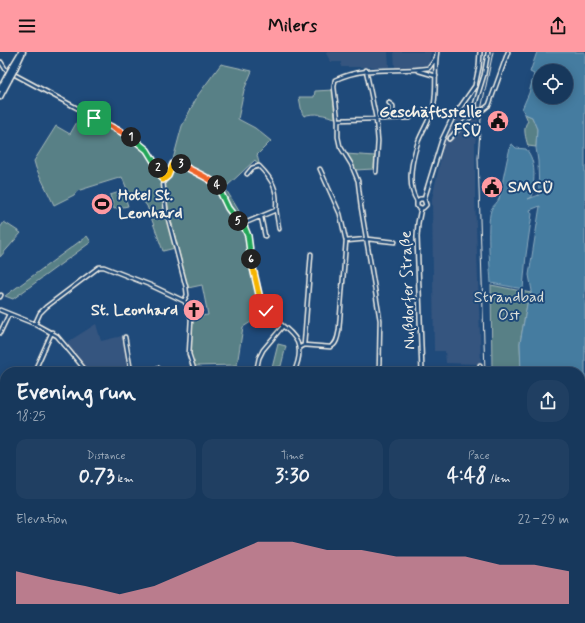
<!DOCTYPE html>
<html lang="en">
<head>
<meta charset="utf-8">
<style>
  body { margin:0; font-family:Mynerve,sans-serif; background:#203f62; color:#f1f3f6; height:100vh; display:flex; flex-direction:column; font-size:15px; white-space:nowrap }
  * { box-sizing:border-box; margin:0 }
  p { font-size:13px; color:#9eacbb }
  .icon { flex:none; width:22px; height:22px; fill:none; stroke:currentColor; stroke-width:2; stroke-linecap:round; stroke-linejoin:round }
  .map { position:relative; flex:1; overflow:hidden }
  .details { position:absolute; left:0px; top:315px; width:585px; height:256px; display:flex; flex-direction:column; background:#17385c; border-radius:16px 16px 0 0; box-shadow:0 2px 10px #0003,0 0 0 1px #365272 }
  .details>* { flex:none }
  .controls { position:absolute; left:533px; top:12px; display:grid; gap:8px }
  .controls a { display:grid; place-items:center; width:40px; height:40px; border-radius:50%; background:#17385c; box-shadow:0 2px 10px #0003,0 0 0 1px #365272; font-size:20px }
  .pin { position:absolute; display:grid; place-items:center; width:34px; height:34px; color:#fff; margin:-17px; border-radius:8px; box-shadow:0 2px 6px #0006 }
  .km { position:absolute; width:20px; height:20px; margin:-10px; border-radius:50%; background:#222; color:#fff; font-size:11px; line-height:20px; text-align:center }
  .round { display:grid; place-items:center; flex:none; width:42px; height:42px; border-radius:16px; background:#203f62 }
  .headline { display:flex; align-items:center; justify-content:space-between; height:68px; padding:0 16px }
  h1 { font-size:22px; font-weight:700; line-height:30px }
  .stats { display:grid; grid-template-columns:repeat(3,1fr); gap:6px; height:68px; padding:4px 16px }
  .stats div { display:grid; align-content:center; border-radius:10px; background:#203f62; text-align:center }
  .stats b { font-size:20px; font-weight:700 }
  .stats small { font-size:11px; font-weight:400 }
  .stats p { font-size:11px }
  .chart { height:112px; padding:8px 16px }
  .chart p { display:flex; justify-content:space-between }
  .chart svg { width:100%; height:72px; margin-top:4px; fill:#ff9aa2; opacity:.7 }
  header { display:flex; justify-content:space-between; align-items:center; height:52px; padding:0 16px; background:#ff9aa2; color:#111; font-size:18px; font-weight:700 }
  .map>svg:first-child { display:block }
  .built { fill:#35557f }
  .green { fill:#598086; stroke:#a6b8b7 }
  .water { fill:#447ba0; stroke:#8aaabd; fill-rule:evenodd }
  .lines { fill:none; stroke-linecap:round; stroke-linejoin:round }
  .ferry { stroke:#dadfdd; stroke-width:1; stroke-dasharray:5 4; stroke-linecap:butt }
  .minor-casing { stroke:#f4f1e8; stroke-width:5.5 }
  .tertiary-casing { stroke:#f4f1e8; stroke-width:6 }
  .primary-casing { stroke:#f4f1e8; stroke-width:7 }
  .minor { stroke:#1f4a7a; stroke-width:2.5 }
  .tertiary { stroke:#1f4a7a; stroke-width:3 }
  .primary { stroke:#1f4a7a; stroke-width:4 }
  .rail { stroke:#f4f1e8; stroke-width:1 }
  .primary-bridge-casing { stroke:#f4f1e8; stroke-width:7; stroke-linecap:butt }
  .primary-bridge { stroke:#1f4a7a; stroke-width:4 }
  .split-1-casing { stroke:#fff; stroke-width:8 }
  .split-2-casing { stroke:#fff; stroke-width:8 }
  .split-3-casing { stroke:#fff; stroke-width:8 }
  .split-4-casing { stroke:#fff; stroke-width:8 }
  .split-5-casing { stroke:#fff; stroke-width:8 }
  .split-6-casing { stroke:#fff; stroke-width:8 }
  .split-7-casing { stroke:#fff; stroke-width:8 }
  .split-8-casing { stroke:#fff; stroke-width:8 }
  .split-1 { stroke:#f0652b; stroke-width:5 }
  .split-2 { stroke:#22a559; stroke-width:5 }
  .split-3 { stroke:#f5b400; stroke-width:5 }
  .split-4 { stroke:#f0652b; stroke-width:5 }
  .split-5 { stroke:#22a559; stroke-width:5 }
  .split-6 { stroke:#22a559; stroke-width:5 }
  .split-7 { stroke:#f5b400; stroke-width:5 }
  .split-8 { stroke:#f5b400; stroke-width:5 }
  .labels { text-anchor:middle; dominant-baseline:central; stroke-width:4; stroke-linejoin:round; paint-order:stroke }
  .poi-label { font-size:16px; font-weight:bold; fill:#f4f1e8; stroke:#1f4a7a; text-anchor:end }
  .street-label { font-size:16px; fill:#f4f1e8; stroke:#1f4a7a }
  .park-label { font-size:16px; fill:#dde0d9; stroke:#1f4a7a }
</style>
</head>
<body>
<header><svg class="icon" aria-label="menu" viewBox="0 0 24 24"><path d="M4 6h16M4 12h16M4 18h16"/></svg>Milers<svg class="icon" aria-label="share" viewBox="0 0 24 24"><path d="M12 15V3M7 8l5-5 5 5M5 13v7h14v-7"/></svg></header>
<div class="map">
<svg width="585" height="571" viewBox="0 0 585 571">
  <rect width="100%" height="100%" fill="#1f4a7a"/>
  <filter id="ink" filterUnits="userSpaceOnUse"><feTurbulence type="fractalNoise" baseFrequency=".025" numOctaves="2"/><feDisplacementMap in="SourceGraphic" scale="8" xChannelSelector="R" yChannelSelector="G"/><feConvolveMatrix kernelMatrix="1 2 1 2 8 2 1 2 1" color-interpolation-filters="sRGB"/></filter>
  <g filter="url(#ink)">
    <path class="built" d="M325,0H388L389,15H341V10H331Z
      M394,0H431L429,11L426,14L395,16Z
      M470,50L480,52L475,92V146L481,312L446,311L445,299H434L432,147L444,91L450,77L464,54Z
      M96,272L101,289L122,284L128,320H88L66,291Z"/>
    <path class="green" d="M221,12L252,19L244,38L238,67L255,76L271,89L257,103L260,115L255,108L225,136L239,159L234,163C227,153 224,140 218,131C211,123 198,121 189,117C184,114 181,111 175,109L172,111L182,74L198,43Z
      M333,38L335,66C325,63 314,60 304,64L302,61L299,45H314L315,39Z
      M82,61C112,78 152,92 161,129C163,138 163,148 165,157C167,170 172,183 175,196L163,199L147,154L136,140L129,142L122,125L77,139L74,143L54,153L36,116L34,109L56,74L70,82Z
      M525,62L532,65L537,77L536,95L528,94C526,86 522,76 528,69Z
      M346,102L375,104L374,117L355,118Z
      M174,114H179L190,120L206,127L212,132L230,164C234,169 240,172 243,177C247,186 247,195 249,204C253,223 256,244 265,261L243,275L237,313L194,314L191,305L192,265L208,263L202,233L188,236L169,161L165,133L170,125Z
      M123,139L128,154L114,157L110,143Z
      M4,170L21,181L0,205V176Z
      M87,184L91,190L13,247L5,244Z
      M491,233L531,241L528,247L520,291L521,320H492Z
      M278,292L286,294L281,314L272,316Z"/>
    <path class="water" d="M537,0H585V571H487L488,566H580V320H521L520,291L528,247L532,239L529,223L540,154L530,158L532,162L526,203L523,237L491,231C490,217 486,166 492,156C494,153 497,151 499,147L507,108L510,96L511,95L510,93L512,92L516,96L526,97C537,110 534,128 532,145L528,147L539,143L538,109L536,96L537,77L532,65L525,62L522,57L529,41L534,22L530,20ZM540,19H566V45H540Z"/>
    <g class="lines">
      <path class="ferry" d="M581,571L585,535"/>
      <g class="minor-casing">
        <path id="minor" d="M1,10L6,18L131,85L147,98L158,117L163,129L166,159L186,235L187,243L184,249
          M366,18L376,66L378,89L376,120
          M419,19L436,24
          M389,51L393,54V66
          M476,59L475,52L484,23L488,0
          M338,68L410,66
          M449,87L476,59L484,57L489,53L508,0
          M320,117L340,162L346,189
          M163,129L168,124L173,112L176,111L210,127L217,133L228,156L234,165L244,173L248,183L251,209L262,253C279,279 312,280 294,320
          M417,149C406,132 412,108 418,90C423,77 431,66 434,52C437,35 434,17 437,0
          M276,158L279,177
          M261,165L265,184
          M244,173L245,171L276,158C278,138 273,128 259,114L252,116L247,122
          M0,245L1,243
          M0,258L35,272L57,284L87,320
          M35,272L40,261L46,255L99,215H104L150,233L184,249L189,256L191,267L189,302L195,320
          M0,281L9,262
          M125,285L131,320
          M304,293L311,202
          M300,295L304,293L330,295C337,293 338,284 339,278L346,189L367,187L395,190
          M34,320L52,280
          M155,320L158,316
          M256,320L259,306L263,298L283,274
          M379,320L380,268L361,155L358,129L351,112L340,94L338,85V68L334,35L335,28C366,13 396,21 429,16L436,6
          M480,320V313
          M0,412L5,411
          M0,425L5,436
          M5,445L2,475L5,499
          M0,502H5
          M0,529L5,527
          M0,566L5,560
          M13,566L16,571
          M68,566L74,571
          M358,566L362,570
          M459,566L471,571
          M209,571L218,569L226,570
          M275,571L279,566
          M391,571L393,566
          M428,571L429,566"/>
      </g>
      <g class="tertiary-casing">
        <path id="tertiary" d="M421,156L417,154V149L420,147H424
          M422,320L417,185L418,171L421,156H423L426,153L424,147L442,88L452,67L475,34L479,15L480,0
          M306,566L311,571
          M136,571L140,566
          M340,571L349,566
          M439,571L440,566"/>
      </g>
      <g class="primary-casing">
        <path id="primary" d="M12,15L21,0
          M15,17L23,0
          M0,37L6,26
          M0,45L9,28"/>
      </g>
      <use href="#minor" class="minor"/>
      <use href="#tertiary" class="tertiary"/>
      <use href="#primary" class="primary"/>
      <path class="rail" d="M485,320L478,106L482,53L493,0
        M432,571L434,566"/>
      <g class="primary-bridge-casing">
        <path id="primary-bridge" d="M6,26L12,15
          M9,28L15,17"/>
      </g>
      <use href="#primary-bridge" class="primary-bridge"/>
    </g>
  </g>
  <g class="lines" filter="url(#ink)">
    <g class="split-1-casing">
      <path id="split-1" d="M94,66L131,85"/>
    </g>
    <g class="split-2-casing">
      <path id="split-2" d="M131,85L147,98L158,116"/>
    </g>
    <g class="split-3-casing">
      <path id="split-3" d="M158,116L163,128L168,124L173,112L176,111L181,112"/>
    </g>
    <g class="split-4-casing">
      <path id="split-4" d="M181,112C193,120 207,124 217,133"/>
    </g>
    <g class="split-5-casing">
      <path id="split-5" d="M217,133L228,156L238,169"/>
    </g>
    <g class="split-6-casing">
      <path id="split-6" d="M238,169L244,174L248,184L251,207"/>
    </g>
    <g class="split-7-casing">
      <path id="split-7" d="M251,207L260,247"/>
    </g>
    <g class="split-8-casing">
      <path id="split-8" d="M260,247L262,253L266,259"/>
    </g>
    <use href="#split-1" class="split-1"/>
    <use href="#split-2" class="split-2"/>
    <use href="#split-3" class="split-3"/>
    <use href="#split-4" class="split-4"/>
    <use href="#split-5" class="split-5"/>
    <use href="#split-6" class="split-6"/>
    <use href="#split-7" class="split-7"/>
    <use href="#split-8" class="split-8"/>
  </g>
  <defs>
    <g id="civic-disc" transform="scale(1.15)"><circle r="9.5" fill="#ff9aa2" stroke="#1f4a7a"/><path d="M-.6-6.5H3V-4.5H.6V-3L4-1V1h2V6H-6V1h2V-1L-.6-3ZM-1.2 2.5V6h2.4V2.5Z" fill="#111"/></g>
    <g id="stadium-disc" transform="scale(1.15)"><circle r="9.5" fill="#ff9aa2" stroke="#1f4a7a"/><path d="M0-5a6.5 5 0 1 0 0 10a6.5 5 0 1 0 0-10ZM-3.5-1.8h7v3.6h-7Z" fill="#111"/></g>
    <g id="church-disc" transform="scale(1.15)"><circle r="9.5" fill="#ff9aa2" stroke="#1f4a7a"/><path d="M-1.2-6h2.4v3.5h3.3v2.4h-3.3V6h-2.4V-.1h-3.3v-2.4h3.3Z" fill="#111"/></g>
  </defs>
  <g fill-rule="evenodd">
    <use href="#civic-disc" x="498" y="69"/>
    <use href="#civic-disc" x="492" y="135"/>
    <use href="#stadium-disc" x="102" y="152"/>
    <use href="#church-disc" x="194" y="258"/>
  </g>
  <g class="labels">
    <g class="poi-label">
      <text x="482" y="60">Geschäftsstelle<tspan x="482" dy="18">FSÜ</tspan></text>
      <text x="508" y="135" text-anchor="start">SMCÜ</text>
      <text x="118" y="143" text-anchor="start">Hotel St.<tspan x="118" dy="18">Leonhard</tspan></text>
      <text x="178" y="258">St. Leonhard</text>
    </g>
    <g class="street-label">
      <text transform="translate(408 238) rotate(-92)">Nußdorfer Straße</text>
    </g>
    <g class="park-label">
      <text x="509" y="245">Strandbad<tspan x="509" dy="18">Ost</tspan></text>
    </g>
  </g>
</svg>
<div class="controls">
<a><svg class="icon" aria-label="locate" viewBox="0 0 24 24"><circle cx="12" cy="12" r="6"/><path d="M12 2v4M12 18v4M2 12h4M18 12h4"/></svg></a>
</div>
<div class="pin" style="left:94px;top:66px;background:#1e9e55"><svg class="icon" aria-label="arrive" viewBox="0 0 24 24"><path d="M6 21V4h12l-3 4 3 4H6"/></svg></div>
<div class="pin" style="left:266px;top:259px;background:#d93025"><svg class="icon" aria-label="check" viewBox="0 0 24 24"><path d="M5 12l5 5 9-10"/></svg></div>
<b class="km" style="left:131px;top:85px">1</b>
<b class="km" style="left:158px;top:116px">2</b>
<b class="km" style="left:181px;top:112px">3</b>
<b class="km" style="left:217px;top:133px">4</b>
<b class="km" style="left:238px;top:169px">5</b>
<b class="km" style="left:251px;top:207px">6</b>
<section class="details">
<div class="headline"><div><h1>Evening run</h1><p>18:25</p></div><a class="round"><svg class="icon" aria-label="share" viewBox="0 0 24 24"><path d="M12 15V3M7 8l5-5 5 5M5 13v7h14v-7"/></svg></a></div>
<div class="stats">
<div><p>Distance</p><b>0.73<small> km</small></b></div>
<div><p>Time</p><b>3:30</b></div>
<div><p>Pace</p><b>4:48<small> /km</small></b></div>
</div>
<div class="chart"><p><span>Elevation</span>22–29 m</p>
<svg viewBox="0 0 160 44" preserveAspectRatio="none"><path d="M0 44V24L10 29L20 33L30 38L40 33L50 24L60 15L70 6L80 6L90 11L100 11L110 15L120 15L130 15L140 20L150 20L160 24V44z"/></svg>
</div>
</section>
</div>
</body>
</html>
